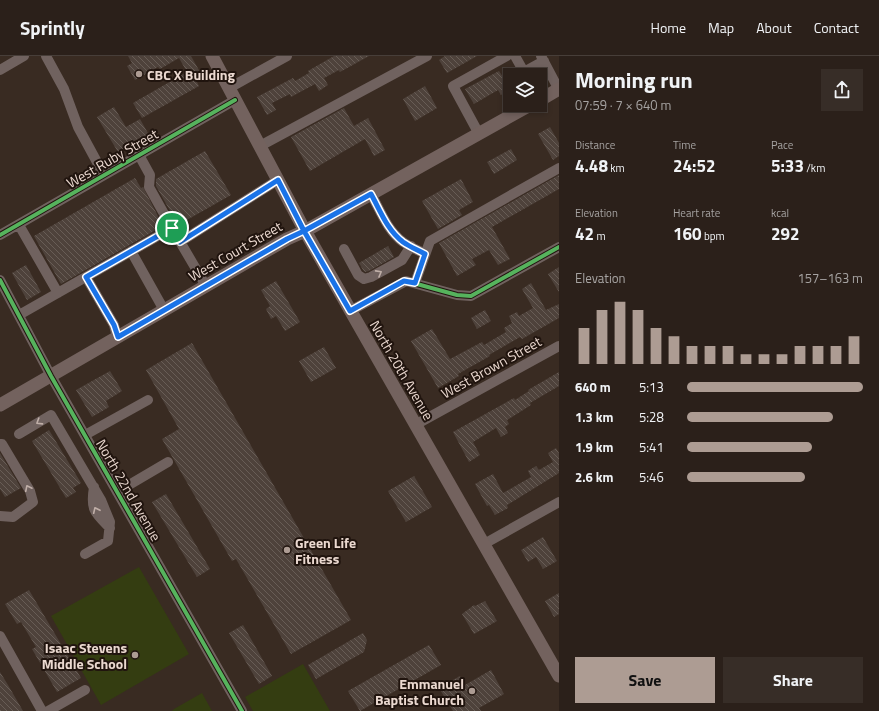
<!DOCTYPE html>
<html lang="en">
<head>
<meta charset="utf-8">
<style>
  body { margin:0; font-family:"Titillium Web",sans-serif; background:#372d27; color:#f1f3f6; height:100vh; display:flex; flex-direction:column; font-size:15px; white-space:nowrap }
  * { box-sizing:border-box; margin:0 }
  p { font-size:13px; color:#a6a3a2 }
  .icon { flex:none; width:22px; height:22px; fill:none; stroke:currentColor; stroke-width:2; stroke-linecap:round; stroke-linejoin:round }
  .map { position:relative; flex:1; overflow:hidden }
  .details { display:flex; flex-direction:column; background:#2b201a; width:320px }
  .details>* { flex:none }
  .buttons { position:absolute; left:503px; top:12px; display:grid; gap:8px }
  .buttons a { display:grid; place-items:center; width:44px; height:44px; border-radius:0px; background:#2b201a; box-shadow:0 2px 6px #0003,0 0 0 1px #473e39; font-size:20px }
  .pin { position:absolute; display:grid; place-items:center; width:34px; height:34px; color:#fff; margin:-17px; border:2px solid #fff; border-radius:50%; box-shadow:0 1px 4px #0007 }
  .round { display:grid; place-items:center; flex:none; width:42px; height:42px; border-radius:0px; background:#372d27 }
  .headline { display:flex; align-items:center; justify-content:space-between; height:68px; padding:0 16px }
  h1 { font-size:22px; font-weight:700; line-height:30px }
  .metrics { display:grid; grid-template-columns:repeat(3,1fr); gap:6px; height:68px; padding:4px 16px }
  .metrics div { display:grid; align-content:center }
  .metrics b { font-size:17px; font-weight:700 }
  .metrics small { font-size:11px; font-weight:400 }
  .metrics p { font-size:11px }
  .chart { height:112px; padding:8px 16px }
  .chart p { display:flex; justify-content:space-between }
  .chart svg { width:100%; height:72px; margin-top:4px; stroke:#ad9c93; stroke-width:6 }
  .primary-button { display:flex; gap:8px; margin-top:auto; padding:8px 16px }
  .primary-button a { flex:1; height:46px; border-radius:0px; background:#ad9c93; color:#111; font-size:16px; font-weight:700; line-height:46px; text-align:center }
  .primary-button a+a { background:#372d27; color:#f1f3f6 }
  ul { padding:0 16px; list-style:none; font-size:13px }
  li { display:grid; grid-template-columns:64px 48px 1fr; align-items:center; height:30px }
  li i { height:10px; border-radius:5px; background:#ad9c93 }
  header { display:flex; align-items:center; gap:24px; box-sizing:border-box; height:56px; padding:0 20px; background:#2b201a; border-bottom:1px solid #473e39 }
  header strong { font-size:19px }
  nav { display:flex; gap:22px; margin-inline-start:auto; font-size:14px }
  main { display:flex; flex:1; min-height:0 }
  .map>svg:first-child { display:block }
  .grass { fill:#343d11 }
  .building { fill:url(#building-back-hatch) }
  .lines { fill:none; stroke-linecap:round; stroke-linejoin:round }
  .minor { stroke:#70625f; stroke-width:10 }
  .major { stroke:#73625e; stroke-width:13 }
  .cycleway-casing { stroke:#20140e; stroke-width:6 }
  .cycleway { stroke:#56b35d; stroke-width:4 }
  .oneway { stroke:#c0afa8 }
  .route-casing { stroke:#fff; stroke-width:8 }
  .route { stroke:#1a73e8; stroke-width:5 }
  .poi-dot { fill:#ad9c93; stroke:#20140e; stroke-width:1.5 }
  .labels { text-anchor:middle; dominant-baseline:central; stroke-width:4; stroke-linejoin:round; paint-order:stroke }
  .poi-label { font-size:14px; font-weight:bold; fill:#ebd9d0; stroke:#20140e; text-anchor:start }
  .street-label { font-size:14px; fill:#ebd9d0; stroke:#20140e }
</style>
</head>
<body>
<header>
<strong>Sprintly</strong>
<nav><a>Home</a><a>Map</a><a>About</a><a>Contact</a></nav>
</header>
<main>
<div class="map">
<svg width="559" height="655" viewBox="0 0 559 655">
  <defs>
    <pattern id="building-back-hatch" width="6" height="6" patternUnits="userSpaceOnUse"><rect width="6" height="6" fill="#4e423b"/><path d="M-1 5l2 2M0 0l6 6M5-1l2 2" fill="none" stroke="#685d56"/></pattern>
  </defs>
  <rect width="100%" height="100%" fill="#392b22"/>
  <path class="grass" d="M139,511L189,598L101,649L51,560Z
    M303,608L330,655H253L245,641Z
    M202,637L212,655H172L174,653Z"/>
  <path class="building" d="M128,0H191L200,16L194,20L199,30L142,62L133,47L187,16L179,2L160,13L158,11L135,24L127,10L132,7Z
    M334,0H369L340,16L339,14L324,22L328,29L319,35L315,28L291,41L290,38L272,47L276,54L267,59L257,41L293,22L295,25L309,17L308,15Z
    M445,0H477L447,17L439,4Z
    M499,15L503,21L510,17V33L501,39L498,34L474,48L465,33Z
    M425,30L437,52L415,65L403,43Z
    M114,51L126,71L140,63L149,79L118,96L97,61Z
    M344,52L354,70L368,62L385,94L374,100L365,83L310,115L291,81Z
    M550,71L559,87V100L553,104L538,78Z
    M511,93L517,104L494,118L487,106Z
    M205,95L231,139L178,169L156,130V123Z
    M559,119V133L492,171L510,203L498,209L489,194L472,203L476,209L457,220L439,187Z
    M135,122L141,132L143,131L163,170L61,228L34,180Z
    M461,123L473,146L459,154L462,159L438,173L422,145Z
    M388,190L394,201L369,215L365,216L363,214L359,207Z
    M26,209L41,236L27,244L12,217Z
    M559,211V236L548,218Z
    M276,225L300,266L285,275L276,260L271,263L266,253L270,250L261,234Z
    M531,227L546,254L559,248V262L522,283L520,281L489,299L490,300L458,318L459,320L438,332L411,285L432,273L450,303L482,286L484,289L506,276L504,272L512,267L509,260L517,256L519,260L533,252L522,233Z
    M485,254L491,265L477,273L471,262Z
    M192,287L351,564L291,598L236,503L232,505L162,383L179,373L146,314Z
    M324,291L336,312L311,326L299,305Z
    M110,315L122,335L106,345L109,351L92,361L76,334Z
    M559,316V330L530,347L531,349L507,364L509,368L505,371L508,377L501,381L496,372L473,386L480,399L469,406L453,376L514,342L515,344L529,335L528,334Z
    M49,374L81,427L73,432L76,436L66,442L32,385Z
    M556,392L559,397V417L507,449L508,452L495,459L489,449L487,450L475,428L493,418L503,437L531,421L528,415L536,410L539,414L553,406L548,397Z
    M0,397L21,432L5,441L0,433Z
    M414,420L432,451L406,466L388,435Z
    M166,438L210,513L197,521L152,446Z
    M543,481L557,505L543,513L536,501L528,506L521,494Z
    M29,534L81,622L57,636L32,593L36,591L21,566L17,568L5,548Z
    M559,537V558L554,561L545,545Z
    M485,545L497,565L474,578L462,558L474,549L475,550Z
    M243,569L272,620L259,628L229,577Z
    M363,577L367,584L364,596L316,623L308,609Z
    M429,589L441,609L360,655L348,635Z
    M491,614L504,638L479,652L481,655H453L439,632L460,620L465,629Z
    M0,616L8,629L23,655H0Z"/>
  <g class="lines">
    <path class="minor" d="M46,0L64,33L78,71L104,119
      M515,0L524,16L544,5
      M541,0L559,34
      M0,14L24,0
      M229,32L287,0
      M479,78L453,30L507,0
      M260,90L427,0
      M139,99L150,119L149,131L172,172L206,230
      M371,138C380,154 387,174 403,186C410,191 418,194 425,198
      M19,169L58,237
      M0,179L235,44
      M180,186L278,124
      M344,193L358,219L364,223L371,221L402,204L411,190
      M131,195L164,254
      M86,221L114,269L117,281
      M0,224L51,320L242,655
      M415,227L430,185L559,112
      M350,255L406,225L457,239L471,240L559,191
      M19,259L172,172
      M415,369L559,290
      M19,378L51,359L101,444L110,466L108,485L85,498
      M85,379L148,344
      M0,388H2L30,435L33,446L13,461L0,460
      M94,431C90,454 95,457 110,472
      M117,436L168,406
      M484,488L559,446
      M0,580L42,655
      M48,655L85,634"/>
    <path class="major" d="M212,0L305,175L559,620
      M540,44L559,33
      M0,349L287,183L305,175L530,49"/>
    <g class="cycleway-casing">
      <path id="cycleway" d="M0,179L235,44
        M0,224L51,320L242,655
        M350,255L406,225L457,239L471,240L559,191"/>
    </g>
    <use href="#cycleway" class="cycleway"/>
  </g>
  <defs><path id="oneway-chevron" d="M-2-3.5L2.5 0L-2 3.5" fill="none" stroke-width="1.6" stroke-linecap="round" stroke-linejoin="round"/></defs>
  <g class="oneway">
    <use href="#oneway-chevron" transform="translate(379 217) rotate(-29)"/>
    <use href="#oneway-chevron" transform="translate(39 366) rotate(148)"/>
    <use href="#oneway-chevron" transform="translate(28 432) rotate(-116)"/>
    <use href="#oneway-chevron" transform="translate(96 454) rotate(-115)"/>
  </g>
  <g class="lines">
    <g class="route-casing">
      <path id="route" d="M172,172L86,221L114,269L118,281L287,183L304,175L350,255L404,225L415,227L425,198C418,194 410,191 403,186C387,174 380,154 371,138L304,175L278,124L180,186L172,172"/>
    </g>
    <use href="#route" class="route"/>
  </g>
  <g class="poi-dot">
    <circle cx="139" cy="18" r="4"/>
    <circle cx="287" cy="494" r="4"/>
    <circle cx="135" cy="599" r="4"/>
    <circle cx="472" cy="635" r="4"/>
  </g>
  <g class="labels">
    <g class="poi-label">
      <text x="147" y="18">CBC X Building</text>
      <text x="295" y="486">Green Life<tspan x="295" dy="16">Fitness</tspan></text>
      <text x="127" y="591" text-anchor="end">Isaac Stevens<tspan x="127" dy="16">Middle School</tspan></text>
      <text x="464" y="627" text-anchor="end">Emmanuel<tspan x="464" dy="16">Baptist Church</tspan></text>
    </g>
    <g class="street-label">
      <text transform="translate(112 102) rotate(-30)">West Ruby Street</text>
      <text transform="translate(235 195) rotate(-30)">West Court Street</text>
      <text transform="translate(491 311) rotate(-29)">West Brown Street</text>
      <text transform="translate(402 314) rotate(60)">North 20th Avenue</text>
      <text transform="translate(129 434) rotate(60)">North 22nd Avenue</text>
    </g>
  </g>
</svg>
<div class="buttons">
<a><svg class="icon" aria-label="layers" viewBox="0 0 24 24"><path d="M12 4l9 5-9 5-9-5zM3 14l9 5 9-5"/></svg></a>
</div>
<div class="pin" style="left:172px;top:172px;background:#1e9e55"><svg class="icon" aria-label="arrive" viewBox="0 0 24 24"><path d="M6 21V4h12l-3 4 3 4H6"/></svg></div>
</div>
<section class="details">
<div class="headline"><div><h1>Morning run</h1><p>07:59 · 7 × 640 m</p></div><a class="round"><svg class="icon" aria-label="share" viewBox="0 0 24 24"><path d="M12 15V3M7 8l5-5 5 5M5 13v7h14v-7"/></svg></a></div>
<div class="metrics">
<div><p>Distance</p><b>4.48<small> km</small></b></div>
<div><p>Time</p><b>24:52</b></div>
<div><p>Pace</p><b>5:33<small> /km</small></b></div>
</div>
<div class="metrics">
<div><p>Elevation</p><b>42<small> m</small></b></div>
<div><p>Heart rate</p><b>160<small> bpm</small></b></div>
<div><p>kcal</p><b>292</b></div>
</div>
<div class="chart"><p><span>Elevation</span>157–163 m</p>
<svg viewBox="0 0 160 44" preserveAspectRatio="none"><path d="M5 44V22M15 44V11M25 44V6M35 44V11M45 44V22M55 44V27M65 44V33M75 44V33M85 44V33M95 44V38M105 44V38M115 44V38M125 44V33M135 44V33M145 44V33M155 44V27"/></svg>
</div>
<ul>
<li><b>640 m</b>5:13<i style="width:100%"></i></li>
<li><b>1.3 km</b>5:28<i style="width:83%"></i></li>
<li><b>1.9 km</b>5:41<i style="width:71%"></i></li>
<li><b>2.6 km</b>5:46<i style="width:67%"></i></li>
</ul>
<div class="primary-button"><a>Save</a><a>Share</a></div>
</section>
</main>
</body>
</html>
